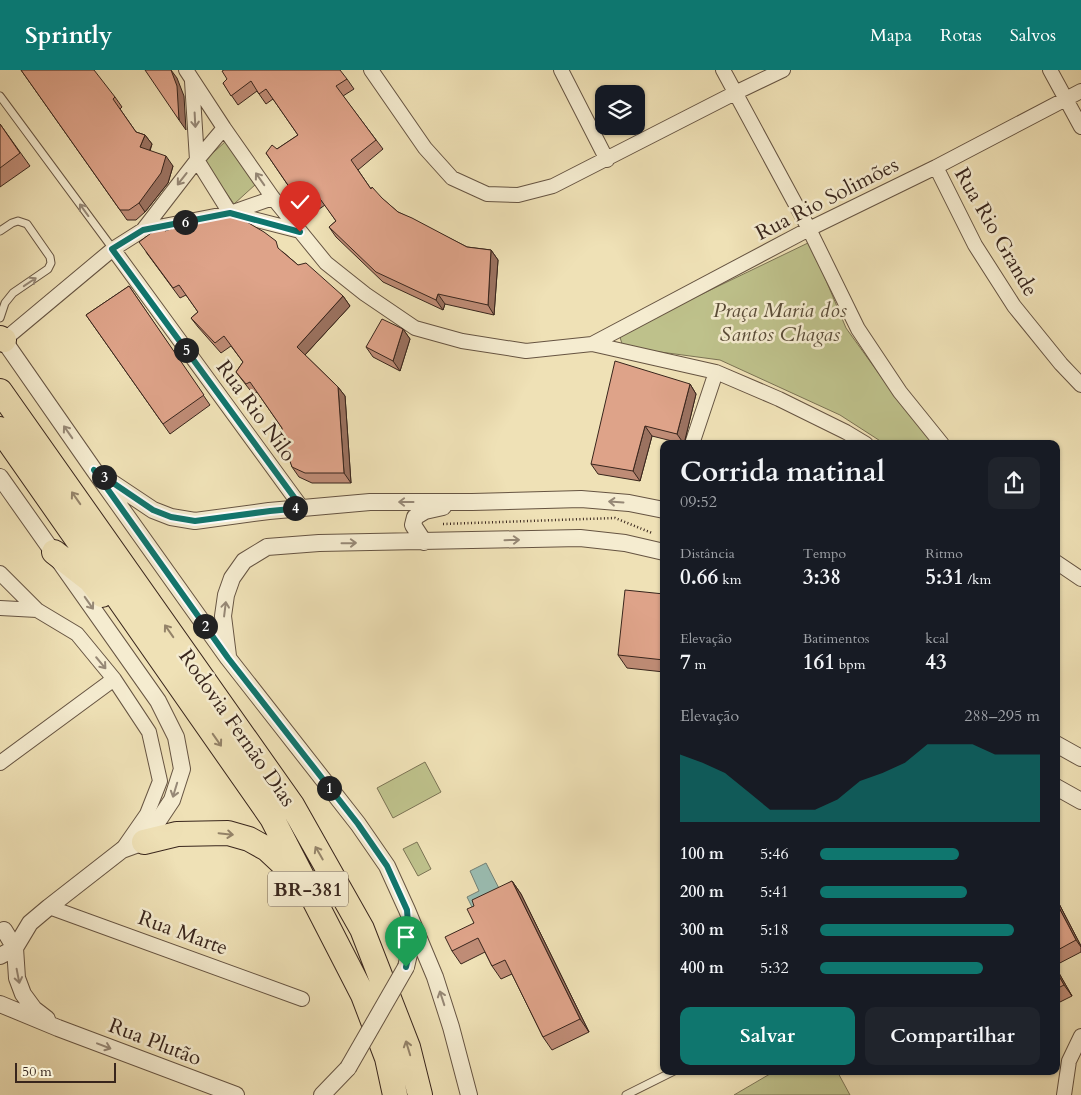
<!DOCTYPE html>
<html lang="pt">
<head>
<meta charset="utf-8">
<style>
  body { margin:0; font-family:Cardo,serif; background:#20242c; color:#f1f3f6; height:100vh; display:flex; flex-direction:column; font-size:19px; white-space:nowrap }
  * { box-sizing:border-box; margin:0 }
  p { font-size:16px; color:#9ea1a6 }
  .icon { flex:none; width:28px; height:28px; fill:none; stroke:currentColor; stroke-width:2; stroke-linecap:round; stroke-linejoin:round }
  .map { position:relative; flex:1; overflow:hidden }
  .side { position:absolute; left:660px; top:370px; width:400px; height:635px; display:flex; flex-direction:column; background:#171b24; border-radius:10px; box-shadow:0 1px 4px #0004 }
  .side>* { flex:none }
  .fabs { position:absolute; left:595px; top:15px; display:grid; gap:10px }
  .fabs a { display:grid; place-items:center; width:50px; height:50px; border-radius:10px; background:#171b24; box-shadow:0 1px 4px #0004; font-size:25px }
  .scale { position:absolute; left:15px; bottom:12px; width:101px; box-sizing:border-box; padding-left:5px; border:2px solid #38251c; border-top:0; font-size:14px; line-height:18px; white-space:nowrap; color:#38251c; -webkit-text-stroke:4px #f5ecd0; paint-order:stroke }
  .pin { position:absolute; display:grid; place-items:center; width:42px; height:42px; color:#fff; margin:-51px -21px; border-radius:50% 50% 50% 0; rotate:-45deg; box-shadow:0 0 5px #0007 }
  .pin .icon { rotate:45deg }
  .km { position:absolute; width:25px; height:25px; margin:-12px; border-radius:50%; background:#222; color:#fff; font-size:14px; line-height:25px; text-align:center }
  .round { display:grid; place-items:center; flex:none; width:52px; height:52px; border-radius:10px; background:#20242c }
  .headline { display:flex; align-items:center; justify-content:space-between; height:85px; padding:0 20px }
  h1 { font-size:28px; font-weight:800; line-height:38px }
  .metrics { display:grid; grid-template-columns:repeat(3,1fr); gap:8px; height:85px; padding:5px 20px }
  .metrics div { display:grid; align-content:center }
  .metrics b { font-size:21px; font-weight:800 }
  .metrics small { font-size:14px; font-weight:400 }
  .metrics p { font-size:14px }
  .chart { height:140px; padding:10px 20px }
  .chart p { display:flex; justify-content:space-between }
  .chart svg { width:100%; height:90px; margin-top:5px; fill:#0f766e; opacity:.7 }
  .cta { display:flex; gap:10px; margin-top:auto; padding:10px 20px }
  .cta a { flex:1; height:58px; border-radius:10px; background:#0f766e; color:#fff; font-size:20px; font-weight:800; line-height:58px; text-align:center }
  .cta a+a { background:#20242c; color:#f1f3f6 }
  ul { padding:0 20px; list-style:none; font-size:16px }
  li { display:grid; grid-template-columns:80px 60px 1fr; align-items:center; height:38px }
  li i { height:12px; border-radius:6px; background:#0f766e }
  header { display:flex; align-items:center; gap:30px; box-sizing:border-box; height:70px; padding:0 25px; background:#0f766e; color:#fff }
  header strong { font-size:24px }
  nav { display:flex; gap:28px; margin-inline-start:auto; font-size:18px }
  .map>svg:first-child { display:block }
  .green { fill:#bec18b; stroke:#7b7354 }
  .water { fill:#9abdb2; stroke:#738076 }
  .lines { fill:none; stroke-linecap:round; stroke-linejoin:round }
  .service-casing { stroke:#665442; stroke-width:9 }
  .minor-casing { stroke:#665442; stroke-width:16 }
  .tertiary-casing { stroke:#665442; stroke-width:18 }
  .motorway-casing { stroke:#38251c; stroke-width:26 }
  .path { stroke:#38251c; stroke-width:2.5; stroke-dasharray:1 2.5; stroke-linecap:butt }
  .service { stroke:#f5ecd0; stroke-width:7 }
  .minor { stroke:#f5ecd0; stroke-width:14 }
  .tertiary { stroke:#f5ecd0; stroke-width:16 }
  .motorway { stroke:#efe1b6; stroke-width:24 }
  .tertiary-bridge-casing { stroke:#665442; stroke-width:18; stroke-linecap:butt }
  .tertiary-bridge { stroke:#f5ecd0; stroke-width:16 }
  .wall { fill:#bf8c76; stroke:#38251c }
  .shaded-wall { fill:#9b7260; stroke:#38251c }
  .building { fill:#dea389; stroke:#38251c }
  .oneway { stroke:#968876 }
  .oneway2 { stroke:#948369 }
  .route-casing { stroke:#fff; stroke-width:10 }
  .route { stroke:#0f766e; stroke-width:6 }
  .labels { text-anchor:middle; dominant-baseline:central; stroke-width:5; stroke-linejoin:round; paint-order:stroke }
  .shield { fill:#f5ecd0; stroke:#716152; stroke-width:1 }
  .shield-label { font-size:20px; font-weight:bold; fill:#38251c }
  .street-label { font-size:21px; fill:#38251c; stroke:#f5ecd0 }
  .park-label { font-size:21px; font-style:italic; fill:#5a4c38; stroke:#f5ecd0 }
</style>
</head>
<body>
<header>
<strong>Sprintly</strong>
<nav><a>Mapa</a><a>Rotas</a><a>Salvos</a></nav>
</header>
<div class="map">
<svg width="1081" height="1025" viewBox="0 0 1081 1025">
  <rect width="100%" height="100%" fill="#efe1b6"/>
  <filter id="stains"><feTurbulence type="fractalNoise" baseFrequency=".004" numOctaves="4"/><feColorMatrix values="0 0 0 0 .2 0 0 0 0 .09 0 0 0 0 .02 0 0 0 .5 -.17"/></filter>
  <radialGradient id="worn" r=".72"><stop offset=".6" stop-color="#630" stop-opacity="0"/><stop offset="1" stop-color="#630" stop-opacity=".3"/></radialGradient>
  <path class="green" d="M226,71L256,114L234,134L204,91Z
    M810,172L846,258L900,333L936,374H885L840,345L720,290L623,277L619,264Z
    M425,692L441,722L393,748L377,718Z
    M417,772L431,799L418,806L403,779Z
    M775,1001H837L850,1025H734Z"/>
  <path class="water" d="M486,793L505,830L476,845L467,827L479,821L470,801Z"/>
  <g class="lines">
    <g class="service-casing">
      <path id="service" d="M0,26L113,179
        M0,161L12,153L18,151L27,154L50,187L51,193L48,199L13,223L5,233L0,248
        M626,1025L674,1001"/>
    </g>
    <g class="minor-casing">
      <path id="minor" d="M186,0L224,58L273,128L326,193L365,224L415,258L462,271L526,281L592,274L716,302L779,329L846,362L866,374
        M371,0L425,78L452,108L487,124L518,125L553,116L735,23L783,0
        M561,0L607,90
        M723,0L809,159L858,259L900,322L942,374
        M1050,0L1081,57
        M192,11L197,90L230,143L300,161
        M936,97L975,175L1014,236L1061,294L1081,315
        M143,160L230,143L273,128
        M113,179L302,438
        M4,270L113,179L143,160L197,90L224,58
        M592,274L809,159L936,97L1081,21
        M692,374L716,302
        M1056,492L1081,509
        M0,503L37,540
        M0,538L37,540L77,564L114,609L149,662L160,711L147,744L122,780
        M0,693L114,609
        M49,837L302,929
        M1064,1025L1069,991L1081,966"/>
    </g>
    <g class="tertiary-casing">
      <path id="tertiary" d="M0,265L94,400L228,588L358,754L387,796L407,840L435,907L451,957L469,1025
        M102,406L153,440L171,447L195,451L269,441L370,432H472L581,429L629,433L664,440
        M0,407L158,631L176,667L182,699L172,730L144,772L122,780L49,837L30,853L15,878L0,886
        M424,472L413,455L415,447L425,441L443,437
        M228,586L223,546L226,525L232,508L244,491L267,477L319,473L580,468L625,473L664,482
        M1056,674L1081,688
        M1056,717L1081,731
        M4,860L15,878L17,908L23,924L34,939L47,949
        M406,897L410,880L408,855
        M0,934L58,958L236,1025
        M322,1025L348,998"/>
    </g>
    <g class="motorway-casing">
      <path id="motorway" d="M0,268L4,270
        M0,321L292,735L362,859L408,977L420,1025
        M0,359L272,748L363,925L387,988L395,1025
        M54,482L90,510L102,525
        M144,772L177,764L228,763L249,769L267,779L282,793L291,805"/>
    </g>
    <path class="path" d="M443,454L615,448L652,463"/>
    <use href="#service" class="service"/>
    <use href="#minor" class="minor"/>
    <use href="#tertiary" class="tertiary"/>
    <use href="#motorway" class="motorway"/>
    <g class="tertiary-bridge-casing">
      <path id="tertiary-bridge" d="M348,998L406,897"/>
    </g>
    <use href="#tertiary-bridge" class="tertiary-bridge"/>
  </g>
  <path class="wall" d="M21,0L115,27L122,37L120,39L136,62L145,65L152,74L150,81L173,96L168,113L145,142L136,150H127Z
    M227,9H347L354,19L343,26L383,79L358,100L371,119L398,142L467,177L491,180L498,190L494,245L445,234L443,240L383,212L336,167L329,157L336,151L325,135L309,146L266,83L277,79L298,65L273,29L266,34L257,21L238,35L223,13Z
    M0,54L30,96L0,117Z
    M162,155L166,161L283,182L298,195L343,226L350,236L305,285L338,317L345,326L351,413H312L299,407L292,397L282,358L257,322L253,324L236,302L243,292L231,276L221,283L198,257L191,248L198,242L186,225L180,228L146,182Z
    M129,216L210,335L170,364L86,245Z
    M403,259L410,269L400,301L373,287L366,277Z
    M690,314L696,324L684,374L652,366L640,411L598,404L591,394Z
    M664,524V602L627,598L618,585Z
    M512,811L521,824L589,962L552,980L543,967L512,904L501,909L492,896L485,882L461,894L452,881L474,853V836Z
    M1056,828L1081,876V882L1056,895Z
    M1056,898L1072,926L1056,934Z"/>
  <path class="shaded-wall" d="M171,0L177,8L184,26L186,60L179,50Z
    M145,65L152,74L147,87L140,77Z
    M166,86L173,96L168,113L145,142L139,133Z
    M491,180L498,190L494,245L488,235Z
    M438,224L445,234L443,240L436,230Z
    M343,226L350,236L303,287L297,277Z
    M403,259L410,269L400,301L393,291Z
    M690,314L696,324L684,374L677,364Z
    M338,317L345,326L351,413L344,403Z
    M645,356L652,366L640,411L633,401Z
    M512,811L521,824L589,962L580,949Z
    M1056,828L1081,876V877L1076,870L1056,832Z
    M1056,898L1072,926L1064,915L1056,901Z"/>
  <path class="building" d="M21,0H94L115,27L113,29L136,62L145,65L140,77L166,86L161,103L139,133L129,140H120Z
    M145,0H171L177,16L179,50Z
    M224,0H340L347,9L336,16L376,70L351,90L371,119L372,117L382,128L398,142L412,148L467,177L491,180L488,235L438,224L436,230L376,202L329,157L336,151L318,126L303,137L266,83L272,75L277,79L298,65L266,19L259,24L251,11L231,26L223,13L227,9L222,1Z
    M0,54L20,83L0,98Z
    M219,143H226L235,145L264,162L276,171L278,178L298,195L306,193L343,226L297,277L338,317L344,403H305L292,397L286,380L282,358L250,312L246,314L236,302L243,292L224,266L215,273L191,248L198,242L179,215L173,218L139,172L162,155L165,161L198,150L200,147Z
    M129,216L204,325L163,354L86,245Z
    M382,249L403,259L393,291L366,277Z
    M615,291L690,314L677,364L645,356L633,401L591,394Z
    M625,520L664,524V590L618,585Z
    M512,811L580,949L543,967L505,890L492,896L478,868L452,881L445,867L474,853L467,839L474,836L472,830Z
    M1056,832L1076,870L1056,881Z
    M1056,901L1064,915L1056,919Z"/>
  <defs><path id="oneway-shaft" d="M-6 0H5M1.5-3L5.5 0L1.5 3" fill="none" stroke-width="1.6" stroke-linecap="round" stroke-linejoin="round" transform="scale(1.25)"/></defs>
  <g class="oneway">
    <use href="#oneway-shaft" transform="translate(195 50) rotate(87)"/>
    <use href="#oneway-shaft" transform="translate(182 109) rotate(128)"/>
    <use href="#oneway-shaft" transform="translate(260 109) rotate(-125)"/>
    <use href="#oneway-shaft" transform="translate(84 140) rotate(-126)"/>
    <use href="#oneway-shaft" transform="translate(30 212) rotate(-34)"/>
    <use href="#oneway-shaft" transform="translate(68 362) rotate(-125)"/>
    <use href="#oneway-shaft" transform="translate(406 432) rotate(180)"/>
    <use href="#oneway-shaft" transform="translate(616 432) rotate(-176)"/>
    <use href="#oneway-shaft" transform="translate(512 470) rotate(-1)"/>
    <use href="#oneway-shaft" transform="translate(349 473) rotate(-1)"/>
    <use href="#oneway-shaft" transform="translate(89 533) rotate(55)"/>
    <use href="#oneway-shaft" transform="translate(225 539) rotate(-83)"/>
    <use href="#oneway-shaft" transform="translate(101 593) rotate(50)"/>
    <use href="#oneway-shaft" transform="translate(175 720) rotate(107)"/>
    <use href="#oneway-shaft" transform="translate(18 906) rotate(79)"/>
    <use href="#oneway-shaft" transform="translate(442 928) rotate(-108)"/>
    <use href="#oneway-shaft" transform="translate(104 976) rotate(21)"/>
  </g>
  <g class="oneway2">
    <use href="#oneway-shaft" transform="translate(76 428) rotate(-125)"/>
    <use href="#oneway-shaft" transform="translate(169 561) rotate(-125)"/>
    <use href="#oneway-shaft" transform="translate(217 670) rotate(55)"/>
    <use href="#oneway-shaft" transform="translate(226 764) rotate(6)"/>
    <use href="#oneway-shaft" transform="translate(319 783) rotate(-120)"/>
    <use href="#oneway-shaft" transform="translate(408 978) rotate(-107)"/>
  </g>
  <g class="lines">
    <g class="route-casing">
      <path id="route" d="M300,162L230,143L143,160L112,179L302,438L270,441L195,451L171,447L153,440L94,400L228,588L358,754L387,796L407,840L410,880L406,897"/>
    </g>
    <use href="#route" class="route"/>
  </g>
  <g class="labels">
    <rect class="shield" x="268" y="801.5" width="80" height="35" rx="4"/>
    <g class="shield-label">
      <text x="308" y="819">BR-381</text>
    </g>
    <g class="street-label">
      <text transform="translate(827 129) rotate(-27)">Rua Rio Solimões</text>
      <text transform="translate(996 162) rotate(60)">Rua Rio Grande</text>
      <text transform="translate(256 341) rotate(54)">Rua Rio Nilo</text>
      <text transform="translate(237 658) rotate(55)">Rodovia Fernão Dias</text>
      <text transform="translate(183 863) rotate(20)">Rua Marte</text>
      <text transform="translate(155 972) rotate(21)">Rua Plutão</text>
    </g>
    <g class="park-label">
      <text x="780" y="240">Praça Maria dos<tspan x="780" dy="24">Santos Chagas</tspan></text>
    </g>
  </g>
  <rect width="100%" height="100%" filter="url(#stains)"/>
  <rect width="100%" height="100%" fill="url(#worn)"/>
</svg>
<div class="fabs">
<a><svg class="icon" aria-label="layers" viewBox="0 0 24 24"><path d="M12 4l9 5-9 5-9-5zM3 14l9 5 9-5"/></svg></a>
</div>
<div class="scale">50 m</div>
<div class="pin" style="left:406px;top:897px;background:#1e9e55"><svg class="icon" aria-label="arrive" viewBox="0 0 24 24"><path d="M6 21V4h12l-3 4 3 4H6"/></svg></div>
<div class="pin" style="left:300px;top:162px;background:#d93025"><svg class="icon" aria-label="check" viewBox="0 0 24 24"><path d="M5 12l5 5 9-10"/></svg></div>
<b class="km" style="left:329px;top:718px">1</b>
<b class="km" style="left:205px;top:556px">2</b>
<b class="km" style="left:104px;top:407px">3</b>
<b class="km" style="left:295px;top:438px">4</b>
<b class="km" style="left:186px;top:280px">5</b>
<b class="km" style="left:185px;top:152px">6</b>
<section class="side">
<div class="headline"><div><h1>Corrida matinal</h1><p>09:52</p></div><a class="round"><svg class="icon" aria-label="share" viewBox="0 0 24 24"><path d="M12 15V3M7 8l5-5 5 5M5 13v7h14v-7"/></svg></a></div>
<div class="metrics">
<div><p>Distância</p><b>0.66<small> km</small></b></div>
<div><p>Tempo</p><b>3:38</b></div>
<div><p>Ritmo</p><b>5:31<small> /km</small></b></div>
</div>
<div class="metrics">
<div><p>Elevação</p><b>7<small> m</small></b></div>
<div><p>Batimentos</p><b>161<small> bpm</small></b></div>
<div><p>kcal</p><b>43</b></div>
</div>
<div class="chart"><p><span>Elevação</span>288–295 m</p>
<svg viewBox="0 0 160 44" preserveAspectRatio="none"><path d="M0 44V11L10 15L20 20L30 29L40 38L50 38L60 38L70 33L80 24L90 20L100 15L110 6L120 6L130 6L140 11L150 11L160 11V44z"/></svg>
</div>
<ul>
<li><b>100 m</b>5:46<i style="width:63%"></i></li>
<li><b>200 m</b>5:41<i style="width:67%"></i></li>
<li><b>300 m</b>5:18<i style="width:88%"></i></li>
<li><b>400 m</b>5:32<i style="width:74%"></i></li>
</ul>
<div class="cta"><a>Salvar</a><a>Compartilhar</a></div>
</section>
</div>
</body>
</html>
